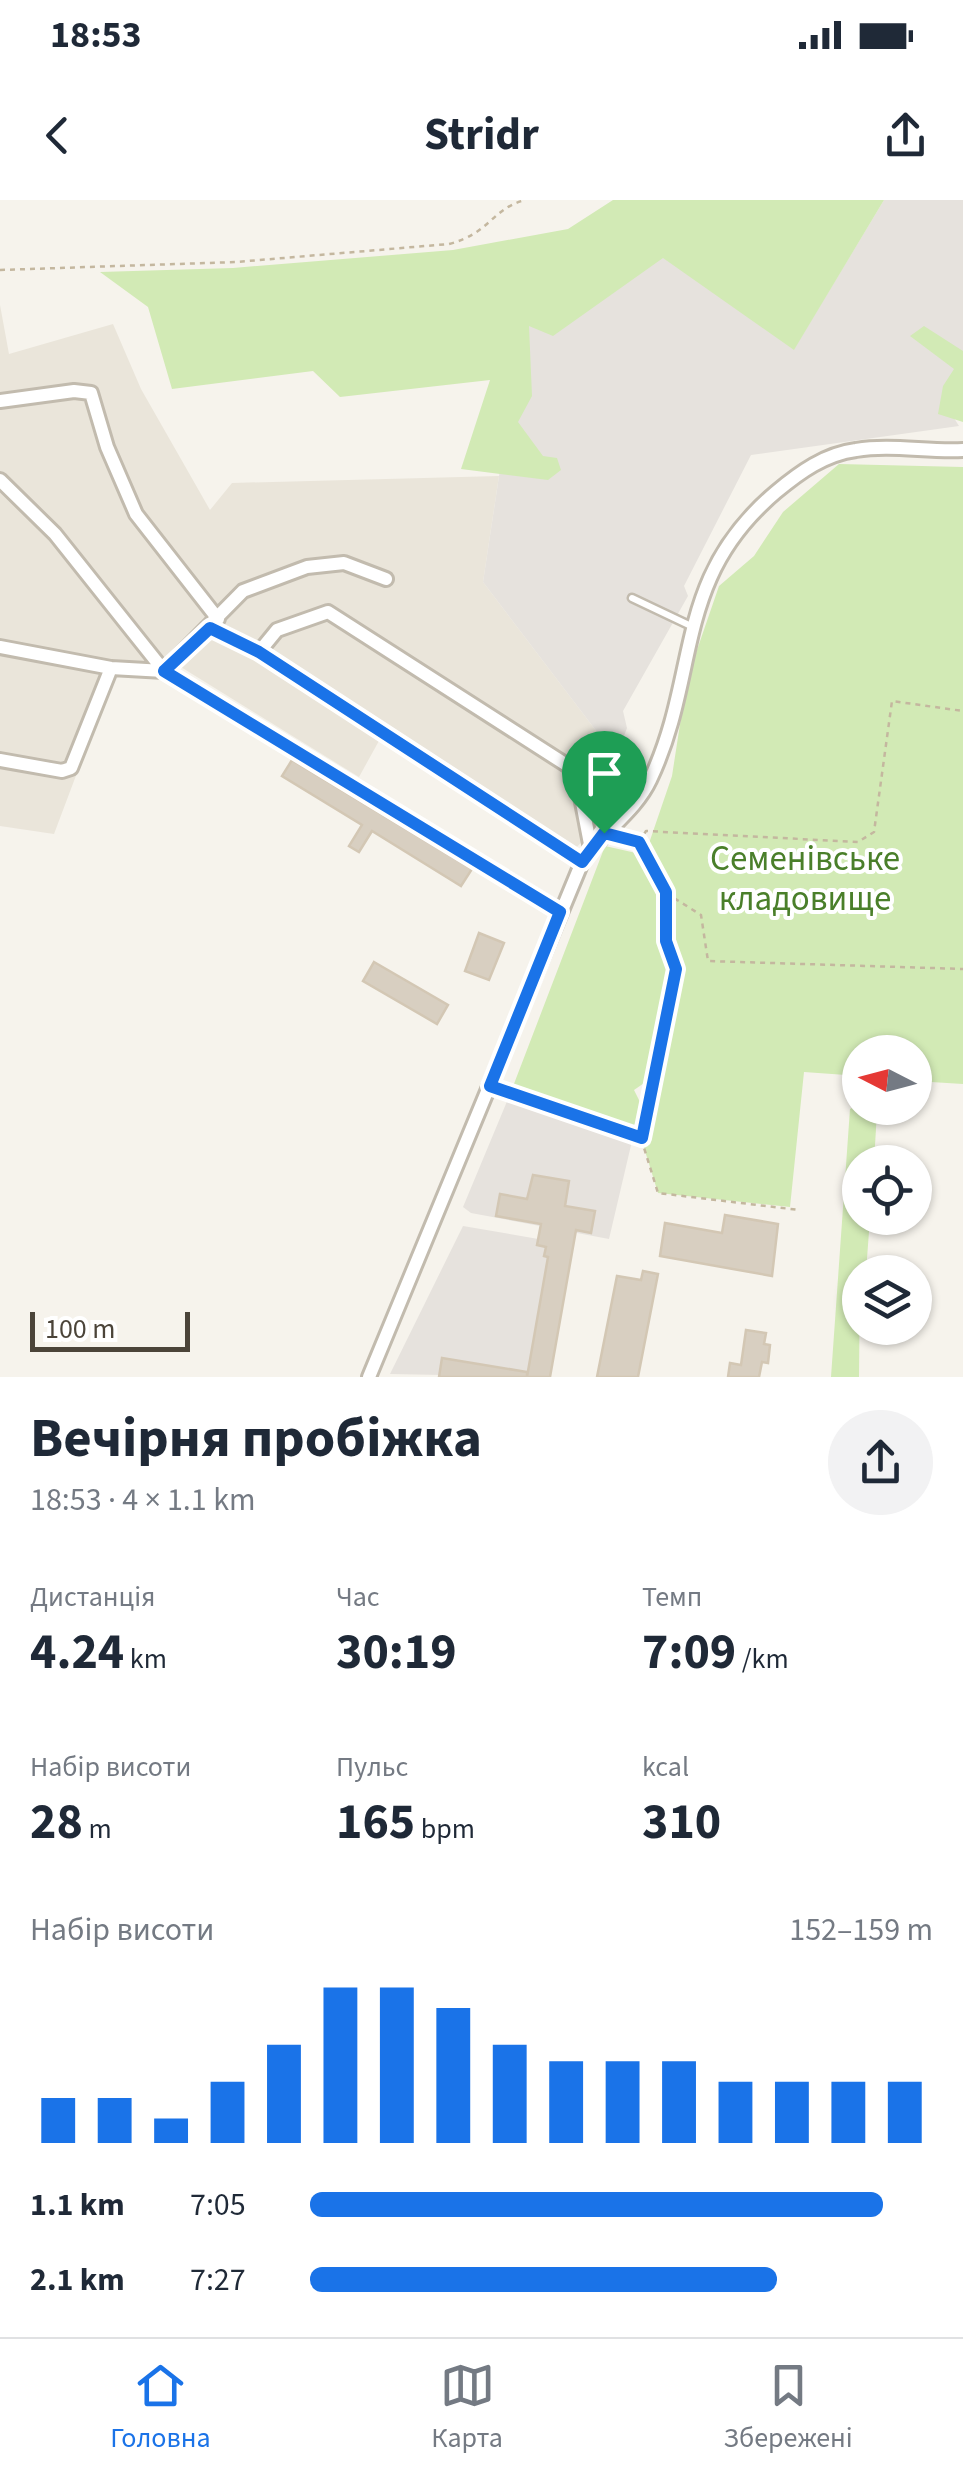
<!DOCTYPE html>
<html lang="uk">
<head>
<meta charset="utf-8">
<style>
  body { margin:0; font-family:"Source Sans 3",sans-serif; background:#f2f2f3; color:#1f2937; height:100vh; display:flex; flex-direction:column; font-size:38px; white-space:nowrap }
  * { box-sizing:border-box; margin:0 }
  p { font-size:32px; color:#747a83 }
  .icon { flex:none; width:55px; height:55px; fill:none; stroke:currentColor; stroke-width:2; stroke-linecap:round; stroke-linejoin:round }
  .map { position:relative; height:1177px; overflow:hidden }
  .details { display:flex; flex-direction:column; background:#fff; flex:1 }
  .details>* { flex:none }
  .needle { width:65px; rotate:276deg }
  .tools { position:absolute; left:842px; top:835px; display:grid; gap:20px }
  .tools a { display:grid; place-items:center; width:90px; height:90px; border-radius:50%; background:#fff; box-shadow:0 2px 8px #0004; font-size:50px }
  .scale { position:absolute; left:30px; bottom:25px; width:160px; box-sizing:border-box; padding-left:10px; border:5px solid #4b4439; border-top:0; font-size:28px; line-height:35px; white-space:nowrap; color:#4b4439; -webkit-text-stroke:8px #fff; paint-order:stroke }
  .pin { position:absolute; display:grid; place-items:center; width:85px; height:85px; color:#fff; margin:-102px -42px; border-radius:50% 50% 50% 0; rotate:-45deg; box-shadow:0 0 10px #0007 }
  .pin .icon { rotate:45deg }
  .round { display:grid; place-items:center; flex:none; width:105px; height:105px; border-radius:52px; background:#f2f2f3 }
  .headline { display:flex; align-items:center; justify-content:space-between; height:170px; padding:0 30px }
  h1 { font-size:55px; font-weight:700; line-height:75px }
  .figures { display:grid; grid-template-columns:repeat(3,1fr); gap:15px; height:170px; padding:10px 30px }
  .figures div { display:grid; align-content:center }
  .figures b { font-size:50px; font-weight:700 }
  .figures small { font-size:28px; font-weight:400 }
  .figures p { font-size:28px }
  .chart { height:280px; padding:20px 30px }
  .chart p { display:flex; justify-content:space-between }
  .chart svg { width:100%; height:180px; margin-top:10px; stroke:#1a73e8; stroke-width:6 }
  ul { padding:0 30px; list-style:none; font-size:32px }
  li { display:grid; grid-template-columns:160px 120px 1fr; align-items:center; height:75px }
  li i { height:25px; border-radius:12px; background:#1a73e8 }
  .status { display:flex; justify-content:space-between; align-items:center; height:70px; padding:0 50px; background:#fff; direction:ltr }
  .status svg { height:28px; fill:currentColor }
  header { display:flex; justify-content:space-between; align-items:center; height:130px; padding:0 30px; background:#fff; font-size:45px; font-weight:700 }
  .tab-bar { display:flex; justify-content:space-around; align-items:center; height:140px; border-top:2px solid #e0e1e3; background:#fff; font-size:28px; color:#747a83 }
  .tab-bar a { display:grid; justify-items:center; gap:5px }
  .tab-bar .current { color:#1a73e8 }
  .map>svg:first-child { display:block }
  .residential { fill:#eae5da }
  .industrial { fill:#e6e2dd }
  .green { fill:#d2eab5 }
  .building { fill:#d8cfc1; stroke:#d3c7b4; stroke-width:2.5 }
  .lines { fill:none; stroke-linecap:round; stroke-linejoin:round }
  .service-casing { stroke:#c2bbae; stroke-width:11 }
  .minor-casing { stroke:#c2bbae; stroke-width:18 }
  .path { stroke:#c4b79f; stroke-width:2.5; stroke-dasharray:5 5; stroke-linecap:butt }
  .service { stroke:#fff; stroke-width:6 }
  .minor { stroke:#fff; stroke-width:12 }
  .route-casing { stroke:#fff; stroke-width:20 }
  .route { stroke:#1a73e8; stroke-width:12 }
  .labels { text-anchor:middle; dominant-baseline:central; stroke-width:8; stroke-linejoin:round; paint-order:stroke }
  .park-label { font-size:35px; fill:#4a7f2a; stroke:#fff }
</style>
</head>
<body>
<div class="status"><b>18:53</b><svg viewBox="0 0 49 12"><path d="M0 12V9h3v3zM5 12V6h3v6zM10 12V3h3v9zM15 12V0h3v12zM26 1h20v11H26zM47 4h2v5h-2z"/></svg></div>
<header><svg class="icon" aria-label="back" viewBox="0 0 24 24"><path d="M15 5l-7 7 7 7"/></svg>Stridr<svg class="icon" aria-label="share" viewBox="0 0 24 24"><path d="M12 15V3M7 8l5-5 5 5M5 13v7h14v-7"/></svg></header>
<div class="map">
<svg width="963" height="1177" viewBox="0 0 963 1177">
  <rect width="100%" height="100%" fill="#f6f3ec"/>
  <path class="residential" d="M0,105L9,154L113,124L141,189L210,310L232,283L499,276L483,382L616,557L601,622L572,652L380,539L359,577L176,464L115,472L54,634L0,626Z"/>
  <path class="industrial" d="M884,0H963V165L942,199L959,226L751,255L684,386L688,396L623,511L627,528L616,557L483,382L525,104L650,24L794,149Z
    M508,899L632,941L609,1039L471,1013L463,1007Z
    M463,1026L573,1045L550,1177L390,1174Z"/>
  <path class="green" d="M613,0H884L794,150L663,58L553,136L529,126L532,196L518,222L543,256L557,258L561,270L548,280L461,269L490,180L340,197L313,171L172,189L148,107L100,72L233,68L453,50L568,29Z
    M924,126L963,151V222L938,214L943,186L954,169L910,136Z
    M839,264L963,267V884L915,881V852H860V876L804,872L790,1007L658,993L641,938L650,879L634,890L643,908L641,930L628,936L512,889L605,646L645,655L672,576L687,479L719,386L754,356L783,312Z
    M860,904L877,912L874,962H860V1018H870L866,1072H860L859,1177H831L850,909Z"/>
  <path class="building" d="M292,560L472,669L461,686L372,631L359,652L349,646L362,625L282,576Z
    M479,733L504,743L489,780L465,771Z
    M374,762L448,805L437,824L363,781Z
    M533,975L569,981L565,1006L595,1011L591,1033L576,1030L550,1177H527L548,1057L544,1056L546,1047L537,1045L541,1024L496,1016L500,994L527,999Z
    M725,1015L778,1024L772,1076L660,1056L665,1023L722,1033Z
    M643,1071L658,1074L638,1177H597L617,1076L641,1080Z
    M746,1130L766,1133L764,1144L770,1145L768,1163L762,1162L759,1177H728L730,1163L741,1165Z
    M442,1158L527,1172V1177H439Z"/>
  <g class="lines">
    <g class="service-casing">
      <path id="service" d="M632,398L691,426"/>
    </g>
    <g class="minor-casing">
      <path id="minor" d="M0,201L74,191L91,193L107,247L136,314L218,419
        M0,280L55,334L164,471L243,391L307,367L344,363L386,379
        M210,427L259,452L582,662
        M0,447L111,468L164,471L561,712
        M259,452L277,430L328,412L576,571L591,649
        M0,560L62,571L71,568L111,468
        M369,1177L582,662C602,632 635,612 650,580C701,472 672,380 776,292C800,272 825,254 856,250C891,244 927,252 963,250"/>
    </g>
    <path class="path" d="M0,70L236,62L449,44C491,33 491,9 525,0
      M620,637L639,642L666,693V741L675,769L642,937
      M639,642L646,631L858,642L874,632L892,501L963,511
      M666,693L701,715L708,761L963,769
      M500,890L641,938L658,993L799,1010"/>
    <use href="#service" class="service"/>
    <use href="#minor" class="minor"/>
  </g>
  <g class="lines">
    <g class="route-casing">
      <path id="route" d="M210,428L259,452L582,662L604,633L639,642L666,692V741L676,769L642,938L490,886L560,712L164,471Z"/>
    </g>
    <use href="#route" class="route"/>
  </g>
  <g class="labels">
    <g class="park-label">
      <text x="805" y="659">Семенівське<tspan x="805" dy="40">кладовище</tspan></text>
    </g>
  </g>
</svg>
<div class="tools">
<a><svg class="needle" viewBox="-14 -14 28 28"><path d="M0-13l5 13h-10z" fill="#e53935"/><path d="M0 13l5-13h-10z" fill="#747a83"/></svg></a>
<a><svg class="icon" aria-label="locate" viewBox="0 0 24 24"><circle cx="12" cy="12" r="6"/><path d="M12 2v4M12 18v4M2 12h4M18 12h4"/></svg></a>
<a><svg class="icon" aria-label="layers" viewBox="0 0 24 24"><path d="M12 4l9 5-9 5-9-5zM3 14l9 5 9-5"/></svg></a>
</div>
<div class="scale">100 m</div>
<div class="pin" style="left:604px;top:633px;background:#1e9e55"><svg class="icon" aria-label="arrive" viewBox="0 0 24 24"><path d="M6 21V4h12l-3 4 3 4H6"/></svg></div>
</div>
<section class="details">
<div class="headline"><div><h1>Вечірня пробіжка</h1><p>18:53 · 4 × 1.1 km</p></div><a class="round"><svg class="icon" aria-label="share" viewBox="0 0 24 24"><path d="M12 15V3M7 8l5-5 5 5M5 13v7h14v-7"/></svg></a></div>
<div class="figures">
<div><p>Дистанція</p><b>4.24<small> km</small></b></div>
<div><p>Час</p><b>30:19</b></div>
<div><p>Темп</p><b>7:09<small> /km</small></b></div>
</div>
<div class="figures">
<div><p>Набір висоти</p><b>28<small> m</small></b></div>
<div><p>Пульс</p><b>165<small> bpm</small></b></div>
<div><p>kcal</p><b>310</b></div>
</div>
<div class="chart"><p><span>Набір висоти</span>152–159 m</p>
<svg viewBox="0 0 160 44" preserveAspectRatio="none"><path d="M5 44V33M15 44V33M25 44V38M35 44V29M45 44V20M55 44V6M65 44V6M75 44V11M85 44V20M95 44V24M105 44V24M115 44V24M125 44V29M135 44V29M145 44V29M155 44V29"/></svg>
</div>
<ul>
<li><b>1.1 km</b>7:05<i style="width:92%"></i></li>
<li><b>2.1 km</b>7:27<i style="width:75%"></i></li>
</ul>
</section>
<nav class="tab-bar">
<a class="current"><svg class="icon" aria-label="home" viewBox="0 0 24 24"><path d="M3 11l9-7 9 7M6 9v11h12V9"/></svg>Головна</a>
<a><svg class="icon" aria-label="map" viewBox="0 0 24 24"><path d="M3 6l6-2 6 2 6-2v14l-6 2-6-2-6 2zM9 4v14M15 6v14"/></svg>Карта</a>
<a><svg class="icon" aria-label="saved" viewBox="0 0 24 24"><path d="M7 4h10v16l-5-4-5 4z"/></svg>Збережені</a>
</nav>
</body>
</html>
